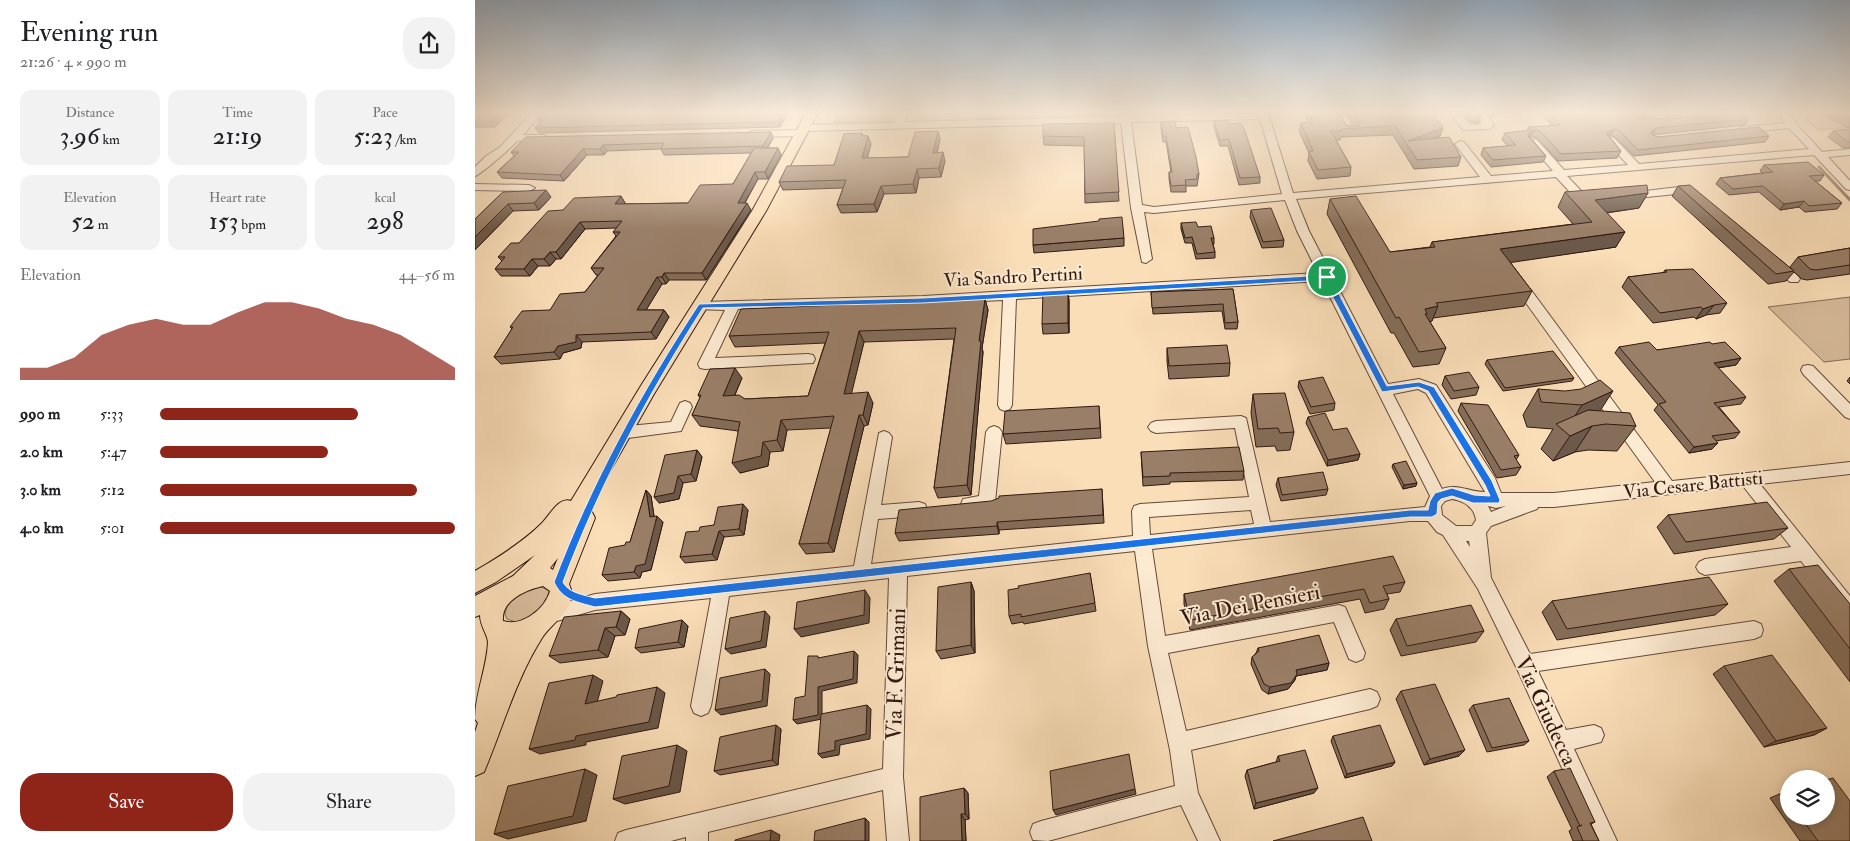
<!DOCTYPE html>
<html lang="en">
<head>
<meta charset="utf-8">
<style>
  body { margin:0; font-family:"IM FELL Double Pica",serif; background:#f2f2f2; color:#202124; height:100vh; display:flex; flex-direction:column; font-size:19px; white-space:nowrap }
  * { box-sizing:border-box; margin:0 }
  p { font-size:16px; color:#757577 }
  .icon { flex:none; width:28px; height:28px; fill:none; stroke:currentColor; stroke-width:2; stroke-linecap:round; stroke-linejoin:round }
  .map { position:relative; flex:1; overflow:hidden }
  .details { display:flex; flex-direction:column; background:#fff; width:475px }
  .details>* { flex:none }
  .tools { position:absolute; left:1305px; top:770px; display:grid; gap:10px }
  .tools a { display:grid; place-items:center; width:55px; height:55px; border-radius:50%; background:#fff; box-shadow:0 2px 8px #0003; font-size:25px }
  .pin { position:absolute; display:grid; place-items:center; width:42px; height:42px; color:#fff; margin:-21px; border:2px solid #fff; border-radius:50%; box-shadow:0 1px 5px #0007 }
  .round { display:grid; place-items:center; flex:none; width:52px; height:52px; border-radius:20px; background:#f2f2f2 }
  .overview { display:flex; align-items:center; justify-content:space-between; height:85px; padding:0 20px }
  h1 { font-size:28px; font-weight:600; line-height:38px }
  .stats { display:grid; grid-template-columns:repeat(3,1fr); gap:8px; height:85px; padding:5px 20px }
  .stats div { display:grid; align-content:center; border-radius:12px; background:#f2f2f2; text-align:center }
  .stats b { font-size:25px; font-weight:600 }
  .stats small { font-size:14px; font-weight:400 }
  .stats p { font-size:14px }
  .chart { height:140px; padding:10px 20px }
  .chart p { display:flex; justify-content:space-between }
  .chart svg { width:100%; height:90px; margin-top:5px; fill:#8f2418; opacity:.7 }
  .action { display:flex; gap:10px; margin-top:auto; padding:10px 20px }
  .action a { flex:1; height:58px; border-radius:20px; background:#8f2418; color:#fff; font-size:20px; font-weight:600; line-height:58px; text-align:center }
  .action a+a { background:#f2f2f2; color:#202124 }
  ul { padding:0 20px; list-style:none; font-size:16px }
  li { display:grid; grid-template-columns:80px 60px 1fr; align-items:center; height:38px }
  li i { height:12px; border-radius:6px; background:#8f2418 }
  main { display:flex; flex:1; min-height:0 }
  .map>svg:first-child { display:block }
  .green { fill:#d8bd9c; stroke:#856b56 }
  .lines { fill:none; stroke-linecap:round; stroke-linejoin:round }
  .stream { stroke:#816753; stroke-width:3 }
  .minor-casing { stroke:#644a3b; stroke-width:2 }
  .major-casing { stroke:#321911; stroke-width:2 }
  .minor { fill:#fcead1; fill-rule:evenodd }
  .major { fill:#fadeb8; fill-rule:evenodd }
  .wall { fill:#846d59; stroke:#321911 }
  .shaded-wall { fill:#6c5949; stroke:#321911 }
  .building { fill:#9a7f68; stroke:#321911 }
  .route { fill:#1a73e8; stroke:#fff; fill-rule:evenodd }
  .labels { text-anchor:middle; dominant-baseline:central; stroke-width:4; stroke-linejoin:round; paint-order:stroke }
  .street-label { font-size:19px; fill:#321911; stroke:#fcead1 }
  .near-street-label { font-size:22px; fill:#321911; stroke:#fcead1 }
</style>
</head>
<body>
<main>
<section class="details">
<div class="overview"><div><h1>Evening run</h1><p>21:26 · 4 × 990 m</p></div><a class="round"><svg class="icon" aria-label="share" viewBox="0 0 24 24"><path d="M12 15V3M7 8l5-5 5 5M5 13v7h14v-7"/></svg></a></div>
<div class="stats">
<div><p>Distance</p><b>3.96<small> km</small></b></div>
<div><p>Time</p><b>21:19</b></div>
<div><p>Pace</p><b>5:23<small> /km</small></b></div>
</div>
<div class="stats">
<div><p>Elevation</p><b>52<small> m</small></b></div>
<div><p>Heart rate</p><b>153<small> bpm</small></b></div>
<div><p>kcal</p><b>298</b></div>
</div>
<div class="chart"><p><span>Elevation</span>44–56 m</p>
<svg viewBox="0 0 160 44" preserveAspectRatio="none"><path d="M0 44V38L10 38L20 33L30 22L40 17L50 14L60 17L70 17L80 11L90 6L100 6L110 9L120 14L130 17L140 22L150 30L160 38V44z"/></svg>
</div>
<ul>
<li><b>990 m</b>5:33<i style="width:67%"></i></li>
<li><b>2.0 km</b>5:47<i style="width:57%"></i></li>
<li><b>3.0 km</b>5:12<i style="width:87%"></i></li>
<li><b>4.0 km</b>5:01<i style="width:100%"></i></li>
</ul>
<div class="action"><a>Save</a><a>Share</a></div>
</section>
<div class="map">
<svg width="1375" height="841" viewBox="0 0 1375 841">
  <rect width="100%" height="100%" fill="#fadeb8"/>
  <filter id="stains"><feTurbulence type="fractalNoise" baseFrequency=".004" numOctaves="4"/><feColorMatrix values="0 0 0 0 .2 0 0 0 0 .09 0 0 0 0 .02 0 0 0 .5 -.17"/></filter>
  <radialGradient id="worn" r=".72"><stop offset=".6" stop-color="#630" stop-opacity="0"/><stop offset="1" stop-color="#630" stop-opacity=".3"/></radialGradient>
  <path class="green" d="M363,113H428L424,122H359Z
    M435,113H685L455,120L438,118Z
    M1328,113H1375V127L1344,130L1331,120L1333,117Z
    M1375,297V359L1349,362L1293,307Z
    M65,586L74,591L75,596L64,614L43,623L32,619L30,615C32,595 49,591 65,586Z"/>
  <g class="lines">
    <path class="stream" d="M1344,167L1375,200"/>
    <g class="minor-casing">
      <path id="minor" d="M57,113H67L48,135H69L74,138L73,140L42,141C37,147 5,175 0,176V167L11,156L25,147Z
        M423,113H433L429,122L793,113L818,193L1005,177L980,144L985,141L989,142L1016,176L1078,171L1053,142L1058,139L1062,140L1089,170L1153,165L1130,140L1135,137L1139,138L1164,164L1334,149L1314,128L1267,133L1262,130L1267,127L1310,123L1304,113H1314L1323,126L1347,152L1375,149V155L1353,157L1375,181V190L1371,189L1339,155L1092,176L1112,197L1120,198L1122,200L1120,202L1105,203L1081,177L821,199L834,231L913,384L944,379L961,385L1020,478L1026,493H1079L1180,482L1046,296L1045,293L1046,290H1056L1197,481L1375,462V474L1285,484L1375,596V618L1369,616L1326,561L1230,575L1224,572L1221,567L1224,562L1230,559L1316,547L1268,486L1079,507H1063L1062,509L1016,526L1011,533L1016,578L1055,654L1279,621L1286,624L1288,630L1286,636L1279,639L1063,671L1091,730L1119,725L1126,728L1129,735L1126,742L1099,749L1142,841H1120L1043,671L1003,589L968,535L962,532L953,521H935L677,549L690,636L864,605L870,607L890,653L888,659L881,662L874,659L859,622L693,653L711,731L895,689L902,692L905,699L902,706L895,709L716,750L723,793L745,841H723L706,805L573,841L558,840L555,832L558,824L566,821L700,786L695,750L673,646L660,551L432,576L428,777L434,841H412L408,790L233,832V841H211V837L196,841H140L143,833L151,830L408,769L414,578L254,596L236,706L233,713L226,716L219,713L216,706L236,598L120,610L75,623L69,621L66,615L69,609L120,594L379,566L404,433L409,431L414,433L417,437L406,505L444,502L450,504L452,509L450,514L444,516L403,519L396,564L658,536L657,511L659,506L665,504L774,497L760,428L681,433L676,431L673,427L676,423L681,421L766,416L771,418L795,522L950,507L955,496L847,281L541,299L537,405L535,409L530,411L525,409L523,405L528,300L448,304L263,309L240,358L333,354L338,355L340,359L338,363L230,369L225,368L223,364L250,310L221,309L219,306L221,303L226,302L448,296L843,273L822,231L810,200L679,213L669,212L677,259L671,263L667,262L656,208L646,123L331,131V135L327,136L277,137L272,134L277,131L325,130V126L329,125L419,123ZM785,119L807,194L679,207L667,205L656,122ZM943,389L951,393L1010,492C994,492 982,483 967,489L918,394ZM977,499C989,501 999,507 1001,520L997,526H981L967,515L966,506L970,501ZM1013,506L1021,508L1031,506L1016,512ZM776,510L779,524L675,535L674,517ZM991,541H994L995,547Z
        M859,113H869L881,132L880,134H872Z
        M975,113H985L995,125L1007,124L1001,113H1011L1019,126L1014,129L988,130Z
        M1176,113H1187L1192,118L1207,117L1204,113H1215L1221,119L1216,122L1190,124L1186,123Z
        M0,184L54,185L60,188L54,191L0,190Z
        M1212,186L1216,187L1224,194L1222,196H1214L1210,193L1153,199L1147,196L1153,193Z
        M1301,259L1305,260L1323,276L1325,279L1323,282H1315L1297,266L1295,263Z
        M1333,365L1338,366L1375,404V419L1370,417L1328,374L1326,370L1328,366Z
        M210,401L215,403L217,407L206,431L153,438L148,436L145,432L148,428L153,426L196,422L205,403Z
        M519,426L524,428L527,432L520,502L518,507C509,510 497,512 488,509L486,504L488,499L504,496L511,432L514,428Z"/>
    </g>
    <g class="major-casing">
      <path id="major" d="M331,113H343L291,211L179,394L113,510L117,512L120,518L94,584C105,607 77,622 67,638C41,679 28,727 9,772L0,776V732L3,723L0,719C0,693 12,668 13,642C12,633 5,626 5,615L0,617V596L38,576L60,555L21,582L0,593V571C24,557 48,542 67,523C75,515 84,496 96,501L167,384L277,211ZM83,558L78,570L75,568ZM68,586L75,591C70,609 47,627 28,621C26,600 51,590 68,586Z"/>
    </g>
    <use href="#minor" class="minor"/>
    <use href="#major" class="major"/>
  </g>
  <path class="wall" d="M5,113H34L20,127H1L0,126V118Z
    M68,113H313L305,127L64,133L60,128L65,123L63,119Z
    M829,113H864L872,126H880L871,113H957L968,128L965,136L961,138L986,157L983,166L939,169L918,135L866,137L865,140H861L876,167L875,176L842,179L833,161L834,153L824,131L826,123L833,122Z
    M986,113H1006L1004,122L1001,123L995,122Z
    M1012,113H1026L1016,117Z
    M1065,113H1180L1177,117L1164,119V120L1221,117L1217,113H1267L1274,119L1270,125L1177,135L1182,137L1294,136L1290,142L1159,156L1140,137L1135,135L1134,136L1146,151L1142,158L1083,161L1062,138L1056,136L1055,137L1071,156L1068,162L1016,167L1006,155L1008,148L1033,146L1027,140L1030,133L1052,131L1054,127L1077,126Z
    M1189,113H1205L1203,115L1193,116Z
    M1342,113H1375V128Z
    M739,121L754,124L785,177V183L764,185L753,146H745L739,127Z
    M686,122L701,128L724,174L722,186H711V192H696L694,179V172H696L691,142H688L686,128Z
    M639,123L644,201L610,203L609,146L569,145L568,136Z
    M1375,129V148H1368L1353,137L1358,131Z
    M463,131L465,139L462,153L470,161L466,177L444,178L441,193L409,194L402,212L366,213L362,205L368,188L308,190L304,182L359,165L387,133L388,136H393L396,144L392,158L433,157Z
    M296,132L298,138L293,148H303L306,155L293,179H283L270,203L276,210L231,280H194L191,284H187L171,310H189L194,317L181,339L107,342L106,348L88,353L85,359L26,364L19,357L37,329L35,327L75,310L110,292L123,275H121L116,268L141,236L138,232L142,228L110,229L86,259H81L75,266H63L55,276H26L20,269L27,261L23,257L44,243L88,210L146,196L150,203V204L213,203L258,184L276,153L189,155L186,149L132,151L129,155H112L89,181L27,178L22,172L39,156L36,152Z
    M1289,165L1349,175L1345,181H1340L1367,203L1362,209L1330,212L1324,207L1305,210L1284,192L1254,195L1241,184L1245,178L1288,173L1285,171Z
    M1203,186L1318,271L1315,267L1323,257L1375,248V274L1332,280L1327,279L1319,272L1311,281L1293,284L1197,196Z
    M28,192L76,197L64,210L38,211L0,250V219Z
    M1090,192L1173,193L1164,208L1132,213L1141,247L1035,262L1057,291L1049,306L958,318L957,321L955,322L971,348L964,364L938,367L919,333H916L852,214L855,199L915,252L955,247L957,242L1098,224L1083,207Z
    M776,210L809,240L808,247L787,248L775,217Z
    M706,223L723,227L739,238V244H738L740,252V258L721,259L717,243H710L706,229Z
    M649,238V246L559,253L558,245Z
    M1190,270L1252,303L1245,313L1231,315L1221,319L1219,317L1178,323L1147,287L1153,277L1188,273Z
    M758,289L763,322L762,329H750L747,311L678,314L676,292Z
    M593,291L594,301V333L568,334L567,324Z
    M510,299L513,310L507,348L508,352L496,495L463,498L459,488L479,339L389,342L376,393L398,403L393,425L389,426L359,552L331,554L324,544L356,428L312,430L308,451L295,452L293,466L265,473L263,431L225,426L217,415L225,398L223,395L267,378L260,395L270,399L333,396L350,343L260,347L254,336Z
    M1237,344L1266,358L1261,365L1243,368L1271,397L1266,404L1244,407L1265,432L1260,438L1241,441L1237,449L1214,453L1179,410L1183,405L1140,353L1144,347L1182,350Z
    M692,348L755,363L754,376L694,379L692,361Z
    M1012,360L1099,378L1097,381L1028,391L1010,364Z
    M970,376L1004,387L1001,395L976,399L967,385Z
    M1375,377V384L1372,381Z
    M824,381L860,403L859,410L835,414L823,387Z
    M1063,389L1125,411L1161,426L1142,451L1113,450L1100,452L1078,461L1066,449L1078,429L1052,427L1048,415Z
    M778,394L819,432L815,450L802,451L800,446L781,447L776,413Z
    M986,403L1044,455L1041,460L1046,467L1041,475L1022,478L983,411Z
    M624,406L626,438L531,444L528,434Z
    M833,417L858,430L885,454L883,460L852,466L831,423Z
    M222,450L227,457L221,481L208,483L204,499L184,503Z
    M666,452L769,471L768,480L695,482V484L668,486Z
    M918,464L941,486L928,489L917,467Z
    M803,478L853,489L851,495L806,501L801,485Z
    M627,489L629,523L524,530V534L424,541L420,533Z
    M171,490L176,496L179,516L188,522L176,570L167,572L165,578L133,581L127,575L150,545L155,542Z
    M273,510L269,535L249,537L242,560L210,563L205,557L224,531L239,525Z
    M1193,515L1313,528L1299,539L1199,554L1182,527Z
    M1314,569L1375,604V682L1299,581Z
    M615,573L621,611L549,624L548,622L537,624L534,616Z
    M496,582L499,591L500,653L466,659L461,651Z
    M930,582L925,592L912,594L914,599L909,609L890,613L885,599L715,630L709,604V594Z
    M1077,601L1253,604L1240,615L1082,640L1067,612Z
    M146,611L155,619L150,635L140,636L133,657L85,663L74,656Z
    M921,619L1009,631L1001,642L926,656L915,630Z
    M207,620L213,626L209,647L166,653L160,648Z
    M783,648L854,663L852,670L821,676L820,680L813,689L793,694L787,690L776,664L777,657L781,653Z
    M1249,666L1352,728L1339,735L1289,747L1238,674Z
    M926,691L984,756L949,765L921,699Z
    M998,705L1054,741L1049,745L1012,752L994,710Z
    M306,729L303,765L245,775L239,771Z
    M858,736L920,762L917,766L870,778L856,741Z
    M803,756L839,793L779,809L770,776L772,770L801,762Z
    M1079,771L1120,822L1116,824L1124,841H1098L1094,831L1097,829L1072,777Z
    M489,788L493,793L494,819L490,820L491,841H445Z
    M1314,790V816H1351L1375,841H1325L1295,798Z"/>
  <path class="shaded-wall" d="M23,113H34L20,127L15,121Z
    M308,113H313L305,127L303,122Z
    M1006,113L1004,122L1001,123L1003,114Z
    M1017,113H1026L1016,117Z
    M968,128L965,136L934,148L933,141Z
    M1181,128L1178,134L1171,140L1175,133Z
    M1139,129L1135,135L1128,140L1131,133Z
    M1059,130L1056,136L1051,139L1054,133Z
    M463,131L465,139L460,161L458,153Z
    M296,132L298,138L290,152L288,146Z
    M393,136L396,144L390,167L387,158Z
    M128,145L132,151L129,155L125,149Z
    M303,148L306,155L293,179L290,172Z
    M108,149L112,155L89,181L85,175Z
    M468,152L470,161L466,177L464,168Z
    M442,169L444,178L441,193L438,184Z
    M280,172L283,179L266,209L263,203Z
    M406,186L409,194L402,212L399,204Z
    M71,190L76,197L64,210L59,203Z
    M1173,193L1164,208L1113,215L1120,200Z
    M146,196L150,203L144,211L140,204Z
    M1329,201L1324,207L1305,210L1309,204Z
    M272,203L276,210L231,280L227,273Z
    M33,204L38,211L0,250V237Z
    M105,222L110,229L86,259L81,252Z
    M1150,232L1141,247L1019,265L1025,249Z
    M75,252L81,259L75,266L69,259Z
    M57,259L63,266L55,276L49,269Z
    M189,273L194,280L191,284L187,277Z
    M182,277L187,284L167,317L162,310Z
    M593,291L594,301V333L593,323Z
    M510,299L513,310L507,348L508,352L496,495L492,485L504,341Z
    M1239,305L1231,315L1221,319L1228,309Z
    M963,306L957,321L949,324L950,309Z
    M189,310L194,317L181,339L176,332Z
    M384,331L389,342L374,404L369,394Z
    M101,335L107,342L106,348L88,353L85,359L79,352L83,346Z
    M1266,358L1261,365L1234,369L1239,363Z
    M260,368L267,378L255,406L248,396Z
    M1138,391L1121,417L1091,430L1107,405Z
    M393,392L398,403L393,425L388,415Z
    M384,415L389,426L359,552L353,543Z
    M306,420L312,430L308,451L302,440Z
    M1117,426L1100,452L1078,461L1095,436Z
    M288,442L295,452L293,466L265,473L257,463Z
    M1243,443L1237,449L1214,453L1219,447Z
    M222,450L227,457L221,481L216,474Z
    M885,454L883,460L852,466L853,460Z
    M203,476L208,483L204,499L184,503L179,497Z
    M942,483L941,486L928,489L929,485Z
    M171,490L176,496L180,523L182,516L188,522L176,570L167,572L165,578L159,572L175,517Z
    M268,504L273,510L269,535L264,529Z
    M522,522L524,530V534L522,526Z
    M244,531L249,537L242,560L237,554Z
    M496,582L499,591L500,653L496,645Z
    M390,590L395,598L394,623L326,637L319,629Z
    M146,611L155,619L150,635L141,627Z
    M290,611L295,617L291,647L256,654L250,649Z
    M207,620L213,626L209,647L203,642Z
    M130,628L140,636L133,657L123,650Z
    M379,651L383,655L382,683L347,691V719L322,724L318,720L343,687Z
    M854,663L852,670L821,676L820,680L813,689L793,694L795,687L821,670Z
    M290,669L295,674L292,706L246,715L240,710Z
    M118,675L128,681L120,710L110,704Z
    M182,687L190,693L183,728L111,742V745L65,754L54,749L101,736Z
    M392,705L396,709L395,739L365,745L364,755L347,758L343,754L360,741Z
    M301,725L306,729L303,765L297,760Z
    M1352,728L1339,735L1289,747L1301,741Z
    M202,745L212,751L205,792L150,804L138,799Z
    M990,750L984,756L949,765L955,759Z
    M920,762L917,766L870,778L872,774Z
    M110,769L122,775L111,821L33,839L19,834Z
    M489,788L493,793L494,819L490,814Z
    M843,788L839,793L779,809L781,803Z
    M660,789L661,794L581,815L578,810Z
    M486,814L490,820L491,841H487Z
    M390,818L394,822V841H390Z
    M296,830L305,835L304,841H295Z"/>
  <path class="building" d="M5,113H23L15,121H0V118Z
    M68,113H308L303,122L60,128L68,119H63Z
    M834,113H864L872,126H884V122L878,113H957L968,128L933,141L974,137L986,157L942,160L920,126L866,129L867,131H856L876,167L843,170L834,152L838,151L826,123L838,122Z
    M1074,113H1164L1162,115L1164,120L1220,117L1226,113H1267L1274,119L1181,128L1175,133L1182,137L1284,127L1294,136L1163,150L1144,130L1139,129L1131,133L1146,151L1086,154L1065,131L1059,130L1054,133L1053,136L1071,156L1018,160L1008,148L1041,145L1030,133L1056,130L1054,127L1085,125Z
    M1365,113H1375V117Z
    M753,120L754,124L766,123L769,128L785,177L765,178L754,139L745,140L739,121Z
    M700,121L701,128L713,127L721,157L724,174H722V179L710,180L711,185L696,186L694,172H697L691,136H688L686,122Z
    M639,123L644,192L610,194L609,137L568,136V124Z
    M1375,129V142H1373L1358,131Z
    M463,131L458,153L468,152L464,168L442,169L438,184L406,186L399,204L362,205L371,180L304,182L312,166L359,165L369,134L387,133L386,136H393L387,158L433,157L440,132Z
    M296,132L288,146L186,149L189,143L128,145L125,149H108L85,175L22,172L44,152H36L51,137Z
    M279,148H303L290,172H280L263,203H272L227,273H189L187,277H182L162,310H189L176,332L101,335V342L83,346L79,352L19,357L38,327H35L47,311L75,310L85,294L110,292L129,268H116L145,232H138L147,221L105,222L81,252H75L69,259H57L49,269H20L30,257H23L36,243H44L73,211L88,210L99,198L146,196L140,204L213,203L225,185L258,184Z
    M1333,162L1349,175L1334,176L1367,203L1334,206L1329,201L1309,204L1288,186L1258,189L1245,178L1298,172L1289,165Z
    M1172,185L1173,193L1120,200L1150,232L1025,249L1057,291L961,303L963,306L950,309L952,314H950L971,348L944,352L924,317L921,318L855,199L881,196L915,252L960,247L957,242L1117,222L1090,192Z
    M1215,185L1319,271L1301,274L1203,186Z
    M71,190L59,203L33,204L0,237V219L28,192Z
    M796,208L809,240L788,242L776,210Z
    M647,217L649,238L558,245V229L624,221V219Z
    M721,222L723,227L736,226L739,238H736L740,252L722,254L717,237L710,238L706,223Z
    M1375,248V265L1341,270L1335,269L1323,257Z
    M1218,269L1252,303L1239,305L1228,309L1226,307L1185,313L1153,277L1192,272L1190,270Z
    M758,289L763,322L750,323L748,304L677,308L676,292Z
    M593,291V323L567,324L568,292Z
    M510,299L504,341H506L492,485L459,488L481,328L384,331L369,394L393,392L388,415H384L353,543L324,544L359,416L306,420L302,440L288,442L286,456L257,463L265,422L217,415L226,395H223L235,369L260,368L248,396L264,395L270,399L333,396L354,332L254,336L266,309Z
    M1174,342L1182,350L1235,342L1237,344L1250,342L1266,358L1239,363L1271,397L1239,403L1265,432L1237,436L1243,443L1219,447L1184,404L1191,402L1144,347Z
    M752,345L755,363L694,366L692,348Z
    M1078,351L1099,378L1030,388L1012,360Z
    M994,372L1004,387L979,391L970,376Z
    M848,377L860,403L836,407L824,381Z
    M1125,380L1138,391L1107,405L1066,402L1063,389L1090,391L1106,389Z
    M810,393L819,432L805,433L803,428L783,429L778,394Z
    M986,403L1013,405L1044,455L1039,456L1046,467L1026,470Z
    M624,406L625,428L528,434L530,411Z
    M1113,410L1155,413L1161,426L1131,424L1117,426L1095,436L1081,424Z
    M850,413L858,430L872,428L885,454L853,460L833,417Z
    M764,447L769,471L695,473V476L668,477L666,452Z
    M222,450L216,474L203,476L199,493L179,497L190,455Z
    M931,461L942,483L929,485L918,464Z
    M848,472L853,489L807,495L803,478Z
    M627,489L628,515L522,522V526L420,533L424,510L516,501L524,498V496Z
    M171,490L175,517L182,516L170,564L161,566L159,572L127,575L134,548L150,545L151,542H155Z
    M1292,502L1313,528L1211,542L1193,515Z
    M268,504L264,529L244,531L237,554L205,557L211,532L224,531L225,527L239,525L243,507Z
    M918,556L930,582L908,586L914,599L895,603L889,589L715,620L709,594Z
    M1343,565L1375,604V649L1314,569Z
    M615,573L620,603L546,617V614L534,616L533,590L544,588L543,586Z
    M1234,577L1253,604L1092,629L1077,601Z
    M496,582V645L461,651L463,587Z
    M390,590L389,615L319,629L322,602Z
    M996,605L1009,631L932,646L921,619Z
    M146,611L141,627L130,628L123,650L74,656L89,617Z
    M290,611L286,641L250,649L255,618Z
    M207,620L203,642L160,648L164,629Z
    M844,635L854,663L821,670L822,674L816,683L795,687L789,684L777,657L784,651L783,648Z
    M379,651L378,679L343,687V715L318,720L320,698L330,696L333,656H343V658Z
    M1297,655L1352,728L1301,741L1249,666Z
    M290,669L287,701L240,710L245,678Z
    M118,675L110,704L141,697L142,695L182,687L174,722L101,736L100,740L54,749L74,683Z
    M960,684L990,750L955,759L926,691Z
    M1034,698L1054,741L1017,748L998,705Z
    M392,705L391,734L360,741V750L343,754L346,714Z
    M301,725L297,760L239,771L245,737Z
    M905,725L920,762L872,774L858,736Z
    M202,745L194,786L138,799L147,756Z
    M830,750L843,788L781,803L772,770L805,761L803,756Z
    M654,754L660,789L578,810L575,771Z
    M1095,768L1120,822L1115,823L1124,841H1108L1102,827L1107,825L1105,826L1079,771Z
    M110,769L98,816L19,834L33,786Z
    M1358,778L1375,801V841H1343L1325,816H1351V780Z
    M489,788L490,814H486L487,841H445V797Z
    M1314,790V800L1308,792Z
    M888,817L897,841H798Z
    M390,818V841H339L340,831Z
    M296,830L295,841H260V840Z"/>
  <linearGradient id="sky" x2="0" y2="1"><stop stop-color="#94aabe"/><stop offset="0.49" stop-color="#fdf0df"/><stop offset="1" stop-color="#fdf0df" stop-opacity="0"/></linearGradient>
  <rect width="1375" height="230" fill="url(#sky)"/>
  <path class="route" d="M852,275L855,277L912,386L944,382L959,387L1017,481L1025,500L1024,503H998L977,496L966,499L963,502L962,514L957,517H935L120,607C102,602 87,600 79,582C116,484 167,391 224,304L448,298ZM849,280L907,392L943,387L953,391L1010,485L1015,496L999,495L977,488L960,493L955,501L953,510H935L120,598C110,595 93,593 88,582C124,486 173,394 228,308L448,303Z"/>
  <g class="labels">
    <g class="street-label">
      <text transform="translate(538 277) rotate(-3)">Via Sandro Pertini</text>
      <text transform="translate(1218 485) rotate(-6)">Via Cesare Battisti</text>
    </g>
    <g class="near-street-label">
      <text transform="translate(775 605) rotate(-11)">Via Dei Pensieri</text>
      <text transform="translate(421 674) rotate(-88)">Via F. Grimani</text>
      <text transform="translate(1071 711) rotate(65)">Via Giudecca</text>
    </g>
  </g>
  <rect width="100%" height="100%" filter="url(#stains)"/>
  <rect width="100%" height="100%" fill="url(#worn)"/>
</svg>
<div class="tools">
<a><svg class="icon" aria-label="layers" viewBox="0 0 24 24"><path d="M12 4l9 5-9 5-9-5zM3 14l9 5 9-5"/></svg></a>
</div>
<div class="pin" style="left:852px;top:277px;background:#1e9e55"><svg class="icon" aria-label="arrive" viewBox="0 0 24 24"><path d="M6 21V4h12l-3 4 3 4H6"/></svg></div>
</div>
</main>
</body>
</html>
